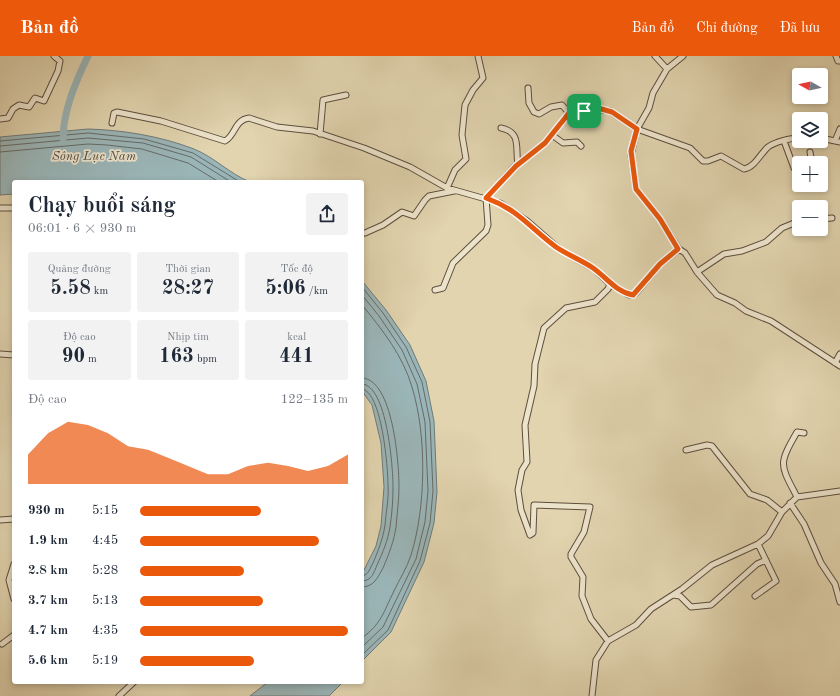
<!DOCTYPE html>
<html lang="vi">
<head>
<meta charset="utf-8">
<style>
  body { margin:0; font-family:"Old Standard TT",serif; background:#f2f2f3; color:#1f2937; height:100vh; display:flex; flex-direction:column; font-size:15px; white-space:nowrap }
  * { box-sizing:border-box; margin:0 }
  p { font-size:13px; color:#747a83 }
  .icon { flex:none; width:22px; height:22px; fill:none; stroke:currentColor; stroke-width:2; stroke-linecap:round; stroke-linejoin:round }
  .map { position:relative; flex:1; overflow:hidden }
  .details { position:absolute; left:12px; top:124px; width:352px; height:504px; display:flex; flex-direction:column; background:#fff; border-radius:4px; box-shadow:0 2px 6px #0003 }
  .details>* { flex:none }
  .needle { width:26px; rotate:278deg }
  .buttons { position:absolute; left:792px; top:12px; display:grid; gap:8px }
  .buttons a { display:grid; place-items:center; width:36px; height:36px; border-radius:4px; background:#fff; box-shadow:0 2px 6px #0003; font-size:20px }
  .pin { position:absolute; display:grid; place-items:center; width:34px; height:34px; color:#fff; margin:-17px; border-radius:8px; box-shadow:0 2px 6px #0006 }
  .round { display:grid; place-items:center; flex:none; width:42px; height:42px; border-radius:4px; background:#f2f2f3 }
  .summary { display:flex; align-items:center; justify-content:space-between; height:68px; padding:0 16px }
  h1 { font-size:22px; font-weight:700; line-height:30px }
  .figures { display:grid; grid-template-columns:repeat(3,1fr); gap:6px; height:68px; padding:4px 16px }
  .figures div { display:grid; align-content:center; border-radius:4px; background:#f2f2f3; text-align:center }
  .figures b { font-size:20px; font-weight:700 }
  .figures small { font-size:11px; font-weight:400 }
  .figures p { font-size:11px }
  .chart { height:112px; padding:8px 16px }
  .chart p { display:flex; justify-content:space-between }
  .chart svg { width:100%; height:72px; margin-top:4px; fill:#ea580c; opacity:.7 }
  ul { padding:0 16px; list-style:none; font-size:13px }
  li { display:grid; grid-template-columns:64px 48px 1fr; align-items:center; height:30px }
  li i { height:10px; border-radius:5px; background:#ea580c }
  header { display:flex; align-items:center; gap:24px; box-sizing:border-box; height:56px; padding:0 20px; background:#ea580c; color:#fff }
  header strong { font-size:19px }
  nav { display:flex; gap:22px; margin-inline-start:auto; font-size:14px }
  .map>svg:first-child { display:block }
  .water { fill:#9ab5b7; stroke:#717a78 }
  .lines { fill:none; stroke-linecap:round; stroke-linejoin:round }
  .shore { stroke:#666b68; stroke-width:1 }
  .river { stroke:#9ab5b7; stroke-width:7 }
  .minor-casing { stroke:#5e4e3e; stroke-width:7 }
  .minor { stroke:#ece3cb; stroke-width:5 }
  .route-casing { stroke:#fff; stroke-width:8 }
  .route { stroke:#ea580c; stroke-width:5 }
  .labels { text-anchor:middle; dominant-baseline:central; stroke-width:3.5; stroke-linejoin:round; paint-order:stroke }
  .water-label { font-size:13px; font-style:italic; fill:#524d48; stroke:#ece3cb }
</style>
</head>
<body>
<header>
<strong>Bản đồ</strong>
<nav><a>Bản đồ</a><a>Chỉ đường</a><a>Đã lưu</a></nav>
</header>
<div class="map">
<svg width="840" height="640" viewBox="0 0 840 640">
  <rect width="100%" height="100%" fill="#e1d4af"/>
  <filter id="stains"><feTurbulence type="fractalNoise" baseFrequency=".005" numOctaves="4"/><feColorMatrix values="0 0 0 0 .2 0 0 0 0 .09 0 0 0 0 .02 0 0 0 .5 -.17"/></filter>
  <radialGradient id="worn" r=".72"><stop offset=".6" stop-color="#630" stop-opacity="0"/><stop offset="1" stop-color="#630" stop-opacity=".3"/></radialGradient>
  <path class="water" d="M88,73C123,74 160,80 194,93C214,101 230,118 250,126H14V138L0,139V81Z
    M362,225L386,254L410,289L426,325L434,365L437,436L434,467L424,506L391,576L362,605V518L376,490L381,470L384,431L381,387L372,349L362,335Z
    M268,626H343L329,640H250Z"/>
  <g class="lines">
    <path class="shore" d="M0,85L88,77L144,83L193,97L240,126
      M0,90L88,82L143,87L191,101L231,126
      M0,96L88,88L107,89L142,93L188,107L219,126
      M362,231L383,257L406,291L422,326L430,366L433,435L430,467L420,505L388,574L362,599
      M362,239L379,260L402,294L417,328L425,366L428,435L425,466L416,503L383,571L362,591
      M362,249C382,273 403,300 412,331C427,380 426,451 411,499C407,512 399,524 394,535C383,557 382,567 362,582
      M362,322C393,323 399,407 399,431C399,444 397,458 396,471C394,485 389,498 383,512C378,521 374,531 362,531
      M362,328C387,329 393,411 393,431C393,444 392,458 390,471C388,484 383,496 377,509C374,516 372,525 362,525
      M362,333C382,335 388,413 388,429C389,442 386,456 385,469C383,483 378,495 373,507C370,512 369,519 362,520"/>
    <path class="river" d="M63,83C63,55 76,25 88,0"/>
    <g class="minor-casing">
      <path id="minor" d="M655,0L667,13L653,37L649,52L637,73L631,99L636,133L660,163L679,193
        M836,0L838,5H840
        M667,13L683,0
        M528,32L529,47L534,56L539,58L551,51L562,49L569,57
        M0,63L8,62L13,53L19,49L29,51L35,42L44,45L58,15L60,5L54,0
        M112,67L114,57L117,56L161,65L225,85C236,79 234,64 249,62L277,71L313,75L364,92L410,111L447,132L500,147L527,165L559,193L594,213L610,228L629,239H633L636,237L660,208L679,193L685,197L697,216L717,239L735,247L746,255L771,265L840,310
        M501,72C522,76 515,93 518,108
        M320,78L323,44L346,39
        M552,79L563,87L577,86L581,90
        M821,82L840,86
        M784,85L794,112L799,118
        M835,85L840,73
        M810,96L812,107
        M447,132L455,114L466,103L462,79L465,49L473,34L483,22L478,0
        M0,152H14
        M821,163L832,162
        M365,177L383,169L402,156L414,160L425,144L429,140L454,135
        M697,216L724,198L742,195L766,186L782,172L799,165
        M435,234L443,232L453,207L486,175L488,169L486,142L515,110L545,87L569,57L577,58L594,53L610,55L637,73L690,92L703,105H708L721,100L744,113C755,111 760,98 768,91C775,86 790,82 799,82
        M0,298L14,299
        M835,307L840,298
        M686,394L707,389L712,390L750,438L767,444L782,456
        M797,441C780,408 778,409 797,376L804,377
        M790,447L804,468L821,507L835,528L840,546
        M0,464L14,463
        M14,508L9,524L14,543
        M673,539L680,540L691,551L711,549L757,508L766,504
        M755,540L776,525L758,488
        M608,585L591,563L582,540L583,521L571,501V498L584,476L590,451L534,449L533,477L530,479L521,454L518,434L522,414L527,406L525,369L534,330L535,308L544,272L566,252L595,246L608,233L610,228
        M2,588L14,579
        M119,640L134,626
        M592,640L596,604L608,585L636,569L651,553L682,533L712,509L758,488L768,480L782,456L797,441L840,435"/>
    </g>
    <use href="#minor" class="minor"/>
  </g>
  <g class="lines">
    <g class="route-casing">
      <path id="route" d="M598,52L612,56L637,73L631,95L636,133L660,163L678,193L660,208L633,239C616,236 606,221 593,212C581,204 568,199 556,191C530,172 519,154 486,142L516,110L545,87L569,57L577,58Z"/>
    </g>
    <use href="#route" class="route"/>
  </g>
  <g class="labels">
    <g class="water-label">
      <text x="94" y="100">Sông Lục Nam</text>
    </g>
  </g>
  <rect width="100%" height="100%" filter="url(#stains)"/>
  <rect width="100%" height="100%" fill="url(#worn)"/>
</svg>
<div class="buttons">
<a><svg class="needle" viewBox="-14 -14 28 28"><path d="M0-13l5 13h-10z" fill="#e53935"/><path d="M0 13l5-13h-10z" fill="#747a83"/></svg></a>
<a><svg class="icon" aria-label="layers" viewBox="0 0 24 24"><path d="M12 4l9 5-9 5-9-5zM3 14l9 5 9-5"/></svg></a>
<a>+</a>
<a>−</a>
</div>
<div class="pin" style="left:584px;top:55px;background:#1e9e55"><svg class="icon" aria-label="arrive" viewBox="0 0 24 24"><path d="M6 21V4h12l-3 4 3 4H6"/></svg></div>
<section class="details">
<div class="summary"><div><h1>Chạy buổi sáng</h1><p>06:01 · 6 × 930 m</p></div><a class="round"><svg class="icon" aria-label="share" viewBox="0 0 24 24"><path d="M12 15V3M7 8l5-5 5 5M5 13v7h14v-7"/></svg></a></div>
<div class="figures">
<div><p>Quãng đường</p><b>5.58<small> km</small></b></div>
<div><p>Thời gian</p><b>28:27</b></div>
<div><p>Tốc độ</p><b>5:06<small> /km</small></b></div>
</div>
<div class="figures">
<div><p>Độ cao</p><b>90<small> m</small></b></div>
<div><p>Nhịp tim</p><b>163<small> bpm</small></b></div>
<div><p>kcal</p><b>441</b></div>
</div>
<div class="chart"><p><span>Độ cao</span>122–135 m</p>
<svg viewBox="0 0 160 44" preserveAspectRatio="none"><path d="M0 44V26L10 13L20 6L30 8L40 13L50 21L60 23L70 28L80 33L90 38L100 38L110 33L120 31L130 33L140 36L150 33L160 26V44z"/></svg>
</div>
<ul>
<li><b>930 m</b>5:15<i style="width:58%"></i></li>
<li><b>1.9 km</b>4:45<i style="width:86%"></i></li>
<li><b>2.8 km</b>5:28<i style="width:50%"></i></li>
<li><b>3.7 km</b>5:13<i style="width:59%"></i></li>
<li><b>4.7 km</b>4:35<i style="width:100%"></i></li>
<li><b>5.6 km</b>5:19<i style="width:55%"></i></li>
</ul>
</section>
</div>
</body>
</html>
